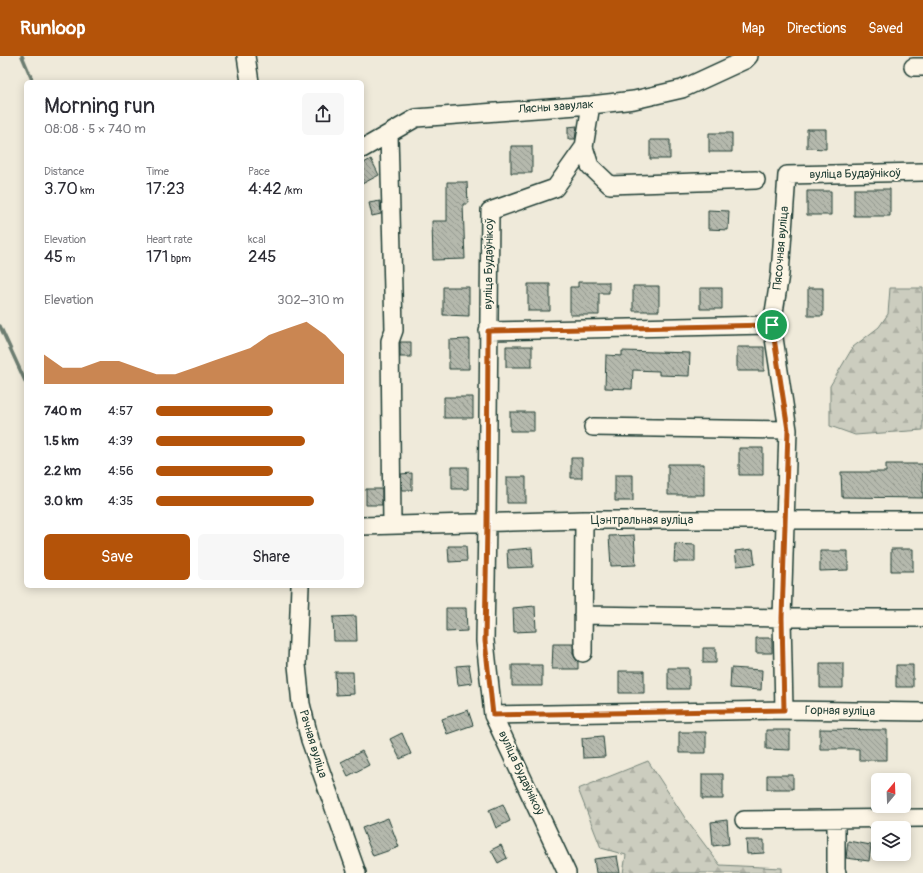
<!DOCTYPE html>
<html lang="en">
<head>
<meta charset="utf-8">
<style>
  body { margin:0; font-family:Pangolin,sans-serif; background:#f7f7f7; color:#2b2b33; height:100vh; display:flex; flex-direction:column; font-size:15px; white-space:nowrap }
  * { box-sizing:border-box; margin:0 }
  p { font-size:13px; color:#7c7c81 }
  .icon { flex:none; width:22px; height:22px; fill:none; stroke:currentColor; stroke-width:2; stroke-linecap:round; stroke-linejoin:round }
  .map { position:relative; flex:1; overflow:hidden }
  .side { position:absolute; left:24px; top:24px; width:340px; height:508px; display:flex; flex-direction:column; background:#fff; border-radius:6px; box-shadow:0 2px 10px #0003 }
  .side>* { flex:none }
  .needle { width:26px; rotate:19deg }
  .fabs { position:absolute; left:871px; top:717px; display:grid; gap:8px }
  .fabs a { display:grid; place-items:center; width:40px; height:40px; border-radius:6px; background:#fff; box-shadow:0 2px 10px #0003; font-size:20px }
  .pin { position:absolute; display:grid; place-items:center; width:34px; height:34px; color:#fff; margin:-17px; border:2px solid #fff; border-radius:50%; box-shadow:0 1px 4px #0007 }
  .round { display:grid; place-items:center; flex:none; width:42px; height:42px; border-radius:6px; background:#f7f7f7 }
  .overview { display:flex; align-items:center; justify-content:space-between; height:68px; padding:0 20px }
  h1 { font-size:22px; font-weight:600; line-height:30px }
  .figures { display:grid; grid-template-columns:repeat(3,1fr); gap:6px; height:68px; padding:4px 20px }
  .figures div { display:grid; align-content:center }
  .figures b { font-size:17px; font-weight:600 }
  .figures small { font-size:11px; font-weight:400 }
  .figures p { font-size:11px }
  .chart { height:112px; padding:8px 20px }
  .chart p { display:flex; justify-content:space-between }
  .chart svg { width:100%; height:72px; margin-top:4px; fill:#b45309; opacity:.7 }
  .cta { display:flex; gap:8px; margin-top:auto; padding:8px 20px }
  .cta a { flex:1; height:46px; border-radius:6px; background:#b45309; color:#fff; font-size:16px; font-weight:600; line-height:46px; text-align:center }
  .cta a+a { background:#f7f7f7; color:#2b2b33 }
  ul { padding:0 20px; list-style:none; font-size:13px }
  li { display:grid; grid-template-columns:64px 48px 1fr; align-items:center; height:30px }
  li i { height:10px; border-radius:5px; background:#b45309 }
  header { display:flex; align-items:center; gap:24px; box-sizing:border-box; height:56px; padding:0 20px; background:#b45309; color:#fff }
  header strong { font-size:19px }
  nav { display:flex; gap:22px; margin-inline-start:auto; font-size:14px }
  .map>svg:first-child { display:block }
  .forest { fill:url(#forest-firs); stroke:#76857a }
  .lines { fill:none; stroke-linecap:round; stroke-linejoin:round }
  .stream { stroke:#6c7d71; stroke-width:3.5 }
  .building { fill:url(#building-back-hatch); stroke:#1f3d34 }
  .minor-casing { stroke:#1f3d34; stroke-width:20 }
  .minor { stroke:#fcf5e5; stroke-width:17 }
  .route-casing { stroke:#fff; stroke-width:8 }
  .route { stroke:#b45309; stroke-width:5 }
  .labels { text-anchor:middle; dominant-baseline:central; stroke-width:4; stroke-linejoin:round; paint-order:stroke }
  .street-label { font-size:12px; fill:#1f3d34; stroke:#fcf5e5 }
</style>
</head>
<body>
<header>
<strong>Runloop</strong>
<nav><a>Map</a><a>Directions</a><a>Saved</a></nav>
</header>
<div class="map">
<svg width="923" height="817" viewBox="0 0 923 817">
  <defs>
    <pattern id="forest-firs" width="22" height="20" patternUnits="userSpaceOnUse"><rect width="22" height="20" fill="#cccdbf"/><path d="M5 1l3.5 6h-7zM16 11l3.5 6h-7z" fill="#afb1a5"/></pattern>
    <pattern id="building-back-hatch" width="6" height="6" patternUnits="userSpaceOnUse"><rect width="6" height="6" fill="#b5b9ad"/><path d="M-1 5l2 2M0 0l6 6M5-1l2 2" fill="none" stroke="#93988e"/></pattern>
  </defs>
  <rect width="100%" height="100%" fill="#efeada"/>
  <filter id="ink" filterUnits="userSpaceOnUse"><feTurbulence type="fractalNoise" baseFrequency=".025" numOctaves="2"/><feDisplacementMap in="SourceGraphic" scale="8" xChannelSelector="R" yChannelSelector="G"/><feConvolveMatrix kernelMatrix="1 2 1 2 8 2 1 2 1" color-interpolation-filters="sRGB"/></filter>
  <g filter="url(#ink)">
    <path class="forest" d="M890,232H923V374L855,379L830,370V330L853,291L879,271L888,258Z
      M648,705L687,765L720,809L782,812V817H623L626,799L601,792L578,733Z"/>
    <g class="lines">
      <path class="stream" d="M22,0L33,26
        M0,270L26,327"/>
    </g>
    <path class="building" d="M577,70L575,83H568V71Z
      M807,73H826V93L807,92Z
      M709,77H732V96H709Z
      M650,84H670V103H650Z
      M511,90H532V117H511Z
      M371,103L379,119L362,128V108Z
      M447,126H467L468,148H463L465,203L433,204L432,165H447Z
      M854,133H890V160H854Z
      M807,135H831V159H807Z
      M380,145L381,158L372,160L369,147Z
      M708,154L729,155L728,174L708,173Z
      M578,226H609V237H599V259H570V231H578Z
      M528,228H550V255H528Z
      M633,230H659V255H633Z
      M443,231H469V260L443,259Z
      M700,232H722V253H700Z
      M808,232H823V260H808Z
      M469,283V313H449V284Z
      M400,286H411V301H400Z
      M506,290H532V311H506Z
      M737,291H764V315H737Z
      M622,295L690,297L689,320L659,319V315L633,314L632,333L605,332L606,299L622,300Z
      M444,341H473V362H444Z
      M510,356H534V375H510Z
      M739,392H763V419H739Z
      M571,402H582V422H571Z
      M668,408H704V439H668Z
      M886,408H923V442L842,441L841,416H886Z
      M452,411H468V433H452Z
      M412,417V434H402L401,418Z
      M615,419H633V445H615Z
      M507,421H526V447H507Z
      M366,433H382V449H366Z
      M634,479L636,509L611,510L609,480Z
      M675,488L695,489V506H674Z
      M448,490H466L467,505L449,506Z
      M532,492L533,511L508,512L507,494Z
      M753,493L755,508L737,510L735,495Z
      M891,493H913V515H891Z
      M820,495H848V514L820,515Z
      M535,550L536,575L514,576L513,552Z
      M446,552H466L467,575L446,576Z
      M356,560L357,585H334L333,561Z
      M756,582H772V597H756Z
      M553,588H573V597L575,602L578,606V613H552Z
      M703,592H716V607H703Z
      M820,607H843V632H820Z
      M469,609L472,627L458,629L456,610Z
      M512,609H542V630H512Z
      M896,609H913V631H896Z
      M668,612H689V633H668Z
      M731,612L762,614L761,634L730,632Z
      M619,615H644V637H619Z
      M335,616H353L354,638L336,639Z
      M468,654L473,669L447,678L442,663Z
      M820,673L887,674V704H859V693H820Z
      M766,674H790V694L766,693Z
      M679,676H706V697H679Z
      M402,677L411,698L400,703L390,683Z
      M603,680L605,701L583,702L582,682Z
      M362,695L369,709L348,720L341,706Z
      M702,718H723V743H702Z
      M767,719H793V733H767Z
      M503,748L510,765L496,772L489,754Z
      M388,762L399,791L373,800L362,772Z
      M727,764L729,788L713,790L711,766Z
      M746,784H764V797L747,798Z
      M848,785L871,789L869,805L846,802Z
      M501,789L507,802L498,807L491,794Z
      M617,800L620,817H596L594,803Z"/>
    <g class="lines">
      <g class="minor-casing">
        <path id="minor" d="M246,0L250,26
          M913,11H923
          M591,49L584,91L590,110L610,129L756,124
          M389,78L394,274L390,285L392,468
          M362,93L416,62L591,49L634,44L682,33L745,4L749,0
          M488,275L772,269
          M593,371L788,374
          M362,470L584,464H923
          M300,530L297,609L301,648L310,684L357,817
          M583,559L782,562H923
          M583,597L584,464
          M784,654L782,562L788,374L772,269L780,218L787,119L923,116
          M493,659L784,654L923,656
          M744,764L923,762
          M836,764V815L837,817
          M567,817L493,659L485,585L487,467L490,155L555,132L584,91"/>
      </g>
      <use href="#minor" class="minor"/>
    </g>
  </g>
  <g class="lines" filter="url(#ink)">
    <g class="route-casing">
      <path id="route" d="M772,269L788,374L782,562L784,654L493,659L485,585L487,467L488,275Z"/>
    </g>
    <use href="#route" class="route"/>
  </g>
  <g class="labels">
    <g class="street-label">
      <text transform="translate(556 51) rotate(-4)">Лясны завулак</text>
      <text transform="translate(855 118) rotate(-1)">вуліца Будаўнікоў</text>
      <text transform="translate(781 192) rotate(-85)">Пясочная вуліца</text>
      <text transform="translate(489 208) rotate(-89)">вуліца Будаўнікоў</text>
      <text x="642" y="464">Цэнтральная вуліца</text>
      <text transform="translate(840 655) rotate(1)">Горная вуліца</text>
      <text transform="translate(313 688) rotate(73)">Рачная вуліца</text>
      <text transform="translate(521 717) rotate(65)">вуліца Будаўнікоў</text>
    </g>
  </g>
</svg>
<div class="fabs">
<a><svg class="needle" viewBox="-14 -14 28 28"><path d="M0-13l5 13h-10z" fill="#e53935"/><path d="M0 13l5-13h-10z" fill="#7c7c81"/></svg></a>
<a><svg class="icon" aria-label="layers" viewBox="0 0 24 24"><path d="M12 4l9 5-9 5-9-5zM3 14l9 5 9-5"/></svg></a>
</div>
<div class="pin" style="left:772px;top:269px;background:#1e9e55"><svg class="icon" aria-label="arrive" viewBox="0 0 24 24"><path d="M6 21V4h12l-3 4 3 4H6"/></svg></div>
<section class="side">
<div class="overview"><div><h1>Morning run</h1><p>08:08 · 5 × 740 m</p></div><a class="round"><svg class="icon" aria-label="share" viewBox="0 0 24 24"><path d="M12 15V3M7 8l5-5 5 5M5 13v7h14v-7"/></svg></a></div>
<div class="figures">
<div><p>Distance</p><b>3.70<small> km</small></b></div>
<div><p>Time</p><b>17:23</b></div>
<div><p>Pace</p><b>4:42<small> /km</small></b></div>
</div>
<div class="figures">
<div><p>Elevation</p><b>45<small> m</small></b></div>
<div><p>Heart rate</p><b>171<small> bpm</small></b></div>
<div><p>kcal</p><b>245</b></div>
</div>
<div class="chart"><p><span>Elevation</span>302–310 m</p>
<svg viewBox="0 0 160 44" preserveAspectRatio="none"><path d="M0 44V26L10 34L20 34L30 30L40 30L50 34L60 38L70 38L80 34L90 30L100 26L110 22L120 14L130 10L140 6L150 14L160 26V44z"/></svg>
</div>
<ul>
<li><b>740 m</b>4:57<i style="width:62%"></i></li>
<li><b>1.5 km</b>4:39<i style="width:79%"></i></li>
<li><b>2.2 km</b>4:56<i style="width:62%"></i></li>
<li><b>3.0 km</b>4:35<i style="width:84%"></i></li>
</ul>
<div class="cta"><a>Save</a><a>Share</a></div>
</section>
</div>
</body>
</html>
